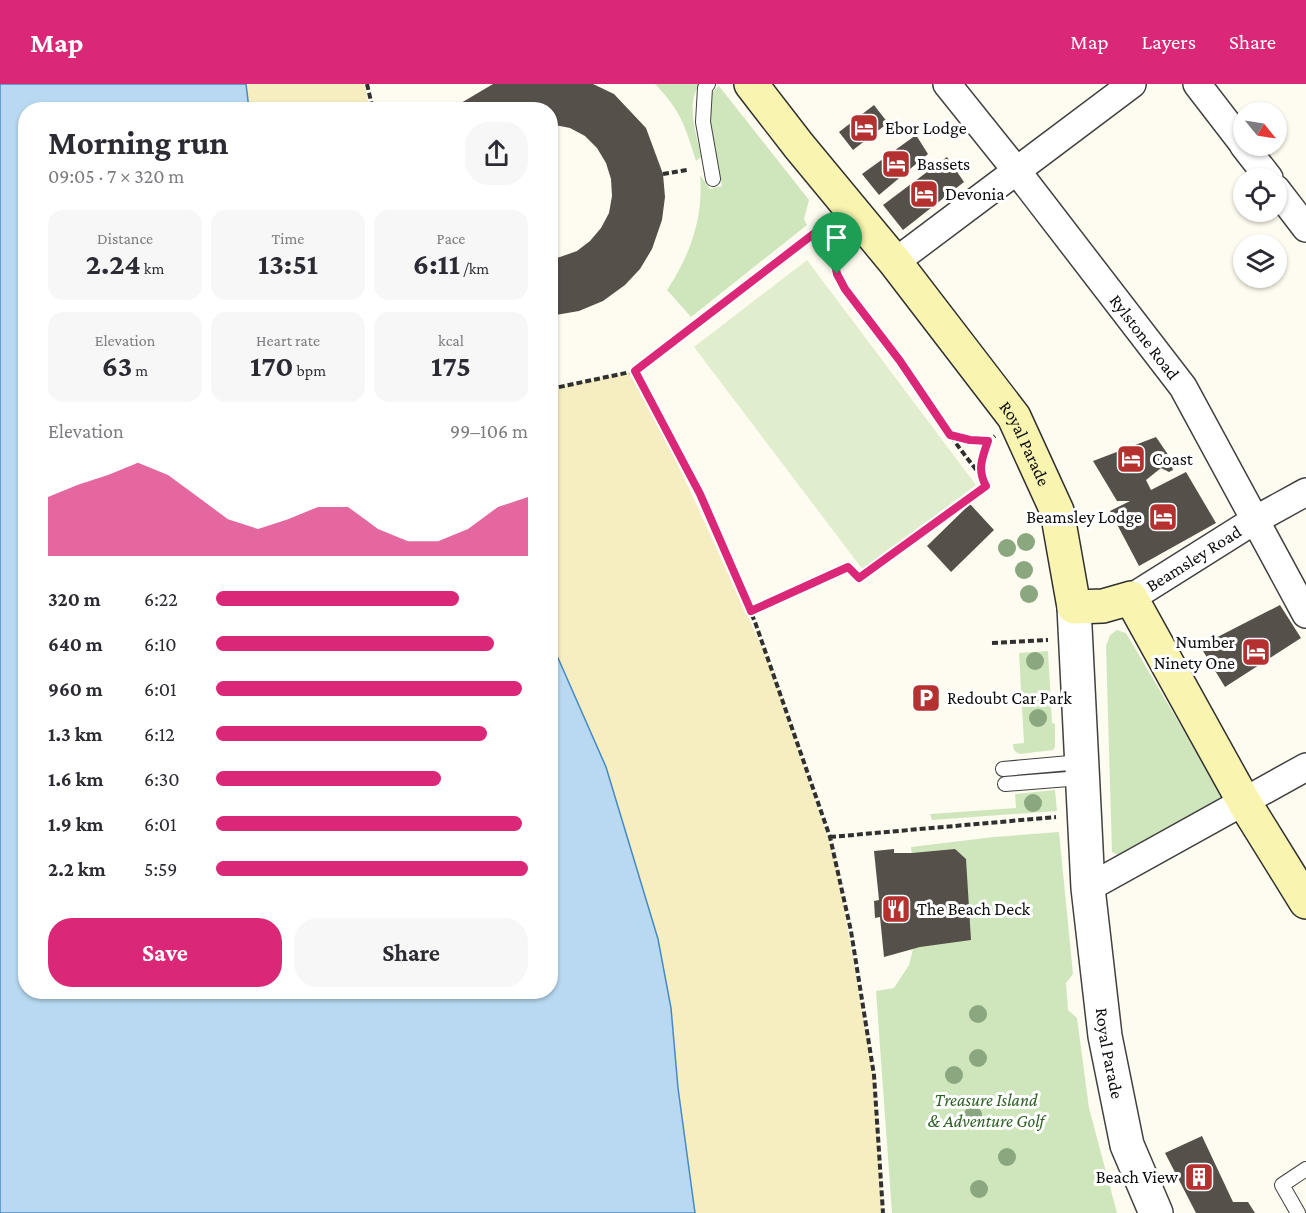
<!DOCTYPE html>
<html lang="en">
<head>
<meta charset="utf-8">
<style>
  body { margin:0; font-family:"Crimson Pro",serif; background:#f7f7f7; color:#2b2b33; height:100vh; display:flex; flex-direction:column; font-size:22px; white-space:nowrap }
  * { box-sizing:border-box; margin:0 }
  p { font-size:20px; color:#7c7c81 }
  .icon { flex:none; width:33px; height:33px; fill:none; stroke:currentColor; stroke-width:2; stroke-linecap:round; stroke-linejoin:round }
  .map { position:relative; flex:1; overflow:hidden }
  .side { position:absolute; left:18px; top:18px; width:540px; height:897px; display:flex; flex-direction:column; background:#fff; border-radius:24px; box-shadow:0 2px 4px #0004 }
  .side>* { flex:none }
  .needle { width:39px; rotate:120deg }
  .buttons { position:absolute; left:1233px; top:18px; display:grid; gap:12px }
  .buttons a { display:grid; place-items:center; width:54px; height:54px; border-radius:50%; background:#fff; box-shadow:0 2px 4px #0004; font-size:30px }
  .pin { position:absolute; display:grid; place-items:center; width:51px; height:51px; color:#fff; margin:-62px -26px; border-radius:50% 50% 50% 0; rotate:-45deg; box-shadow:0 0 6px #0007 }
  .pin .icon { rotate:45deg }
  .round { display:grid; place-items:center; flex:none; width:63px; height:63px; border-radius:24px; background:#f7f7f7 }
  .summary { display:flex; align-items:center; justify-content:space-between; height:102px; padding:0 30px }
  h1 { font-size:33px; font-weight:700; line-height:45px }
  .stats { display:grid; grid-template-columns:repeat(3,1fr); gap:9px; height:102px; padding:6px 30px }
  .stats div { display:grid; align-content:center; border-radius:15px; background:#f7f7f7; text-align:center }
  .stats b { font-size:30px; font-weight:700 }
  .stats small { font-size:16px; font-weight:400 }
  .stats p { font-size:16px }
  .chart { height:168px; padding:12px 30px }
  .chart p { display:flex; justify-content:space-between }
  .chart svg { width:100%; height:108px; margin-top:6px; fill:#db2777; opacity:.7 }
  .button { display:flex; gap:12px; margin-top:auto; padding:12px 30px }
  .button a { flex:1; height:69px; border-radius:24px; background:#db2777; color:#fff; font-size:24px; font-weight:700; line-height:69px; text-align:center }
  .button a+a { background:#f7f7f7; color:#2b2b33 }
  ul { padding:0 30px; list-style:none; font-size:20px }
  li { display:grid; grid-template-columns:96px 72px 1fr; align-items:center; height:45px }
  li i { height:15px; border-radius:8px; background:#db2777 }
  header { display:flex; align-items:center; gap:36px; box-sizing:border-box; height:84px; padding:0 30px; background:#db2777; color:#fff }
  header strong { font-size:28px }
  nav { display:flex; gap:33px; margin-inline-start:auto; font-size:21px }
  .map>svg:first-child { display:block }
  .green { fill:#cfe6bc }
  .sand { fill:#f6edc0 }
  .pitch { fill:#e1eecd }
  .water { fill:#b8d9f1; stroke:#458ac3; stroke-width:1.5 }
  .building { fill:#56504b }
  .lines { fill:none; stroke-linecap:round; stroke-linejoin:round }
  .service-casing { stroke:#414141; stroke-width:16 }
  .minor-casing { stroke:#414141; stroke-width:30 }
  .tertiary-casing { stroke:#414141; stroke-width:36 }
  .secondary-casing { stroke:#303030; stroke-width:36 }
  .path { stroke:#303030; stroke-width:4; stroke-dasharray:6 3; stroke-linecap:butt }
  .service { stroke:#fff; stroke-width:14 }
  .minor { stroke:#fff; stroke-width:27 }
  .tertiary { stroke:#fff; stroke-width:33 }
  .secondary { stroke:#f9f5b0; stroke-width:33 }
  .tree { fill:#8aa77f }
  .route-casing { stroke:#fff; stroke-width:12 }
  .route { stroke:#db2777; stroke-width:8 }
  .labels { text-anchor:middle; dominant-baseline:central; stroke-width:6; stroke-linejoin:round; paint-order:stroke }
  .poi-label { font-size:18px; fill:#0e0e0e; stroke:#fff; text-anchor:start }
  .street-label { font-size:18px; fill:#0e0e0e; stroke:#fff }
  .park-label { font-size:18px; font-style:italic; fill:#2c6123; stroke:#fff }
</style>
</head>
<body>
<header>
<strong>Map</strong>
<nav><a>Map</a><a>Layers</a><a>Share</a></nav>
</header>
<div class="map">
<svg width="1306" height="1129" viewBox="0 0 1306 1129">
  <rect width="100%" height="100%" fill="#fefcf0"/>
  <path class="green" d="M655,0H700C685,19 697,51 701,73L696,77C685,42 681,27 655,0Z
    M719,2L809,116L804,135L807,141L691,233L667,206C690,172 704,132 700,91L710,105L722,102L708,26C709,15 711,8 719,2Z
    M1117,546L1126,549L1221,710L1224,719L1120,772L1112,768L1106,562L1110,551Z
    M1048,567L1052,639L1055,640V663L1053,666L1020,670C1015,668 1013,666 1013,660L1024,659L1019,569Z
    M1055,706L1057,727L932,736L930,730L1016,724L1015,710Z
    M1059,748L1073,890L1066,899L1068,926L1077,934L1089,1024L1117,1129H892L876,907L894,904L909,881L913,865L920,863L911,763L994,753Z"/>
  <path class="sand" d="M190,0H364L370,25H198Z
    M635,287L771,583L835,775L874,991L883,1129H486L550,908L551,305Z"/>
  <path class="pitch" d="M807,176L976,401L863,486L694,263Z"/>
  <path class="water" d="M0,0H246L249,25L26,26V908H550L551,558L606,683L658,855L671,924L678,1004L695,1129H0Z"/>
  <path class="building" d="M493,0H593L614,10L646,44L663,90L665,113L662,136L652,165L640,185L625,201L603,217L579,227L550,232V175L560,173L577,167L590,157L601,144L609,129L612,112L611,95L606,79L597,64L585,52L570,44L550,40V26H455L461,19Z
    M874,21L888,39L853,66L839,48Z
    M916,51L928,70L879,111L862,90Z
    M947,73L964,98L903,146L883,121Z
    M1156,353L1169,372L1173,386L1169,388L1161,384L1146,396L1151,406L1186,388L1216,439L1139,482L1110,427L1130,417H1117L1093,377Z
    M970,420L994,446L951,488L927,462Z
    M1280,521L1301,554L1225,603L1200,562Z
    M894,765V769H912L955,765L966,775L971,856L920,863L884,873L880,833L875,834L874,817L879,816L874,767Z
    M1202,1052L1233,1118H1248L1255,1129H1196L1165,1069Z"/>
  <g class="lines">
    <g class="service-casing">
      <path id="service" d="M708,0L705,4L703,38L713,95
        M1003,685L1081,678
        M1005,700L1081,694
        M1298,1129L1282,1101L1306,1085"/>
    </g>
    <g class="minor-casing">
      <g id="minor">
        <path id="s1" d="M947,0L1016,86L1183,303L1306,530"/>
        <path d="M1197,0L1244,61"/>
        <path d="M1244,62L1269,94"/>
        <path d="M1276,105L1306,144"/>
        <path d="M895,178L1132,0"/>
        <path id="s2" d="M1131,514L1255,436L1306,408"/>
        <path d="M1088,804L1306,683"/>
      </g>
    </g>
    <g class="tertiary-casing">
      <g id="tertiary">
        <path id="s3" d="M1074,523L1088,804L1105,952L1127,1061L1156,1129"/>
      </g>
    </g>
    <g class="secondary-casing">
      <g id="secondary">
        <path id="s4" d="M751,0L799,62L895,178L1014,333L1057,427L1074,523L1103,522L1131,514L1244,718L1306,818"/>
      </g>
    </g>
    <path class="path" d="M367,0L373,26
      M663,90L687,86
      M833,146C832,161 832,178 838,192C849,219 882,252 899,277C926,315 950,354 979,389
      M635,287L700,410L755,538L830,753L851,847L874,991L883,1129
      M550,305L635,287L827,139
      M951,351L987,357
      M751,527L848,483L859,494L986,402C978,386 979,364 995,352
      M992,559L1048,556
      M830,753L1056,733"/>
    <use href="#service" class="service"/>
    <use href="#minor" class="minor"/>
    <use href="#tertiary" class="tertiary"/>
    <use href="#secondary" class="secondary"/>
  </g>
  <g class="tree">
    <circle cx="1026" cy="458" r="9"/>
    <circle cx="1007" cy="464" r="9"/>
    <circle cx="1024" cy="486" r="9"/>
    <circle cx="1029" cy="510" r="9"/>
    <circle cx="1035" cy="577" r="9"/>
    <circle cx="1038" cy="634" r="9"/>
    <circle cx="1033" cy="719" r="9"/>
    <circle cx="978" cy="930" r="9"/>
    <circle cx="978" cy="974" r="9"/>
    <circle cx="954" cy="991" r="9"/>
    <circle cx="973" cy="1031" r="9"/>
    <circle cx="1007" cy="1073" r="9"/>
    <circle cx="979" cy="1105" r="9"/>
  </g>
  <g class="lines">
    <g class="route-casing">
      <path id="route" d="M833,135V171L837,190L845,205L900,277L950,351L970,356L988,357C982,374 977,386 986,402L859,494L848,483L751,527L700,410L635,287Z"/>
    </g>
    <use href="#route" class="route"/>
  </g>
  <defs>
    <g id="hotel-square" transform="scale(1.5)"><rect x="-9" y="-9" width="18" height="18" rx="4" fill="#b43130" stroke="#fff"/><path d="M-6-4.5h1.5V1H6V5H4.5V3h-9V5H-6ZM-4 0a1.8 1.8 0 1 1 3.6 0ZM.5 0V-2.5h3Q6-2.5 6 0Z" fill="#fff"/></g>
    <g id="parking-square" transform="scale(1.5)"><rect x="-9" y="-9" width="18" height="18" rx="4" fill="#b43130" stroke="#fff"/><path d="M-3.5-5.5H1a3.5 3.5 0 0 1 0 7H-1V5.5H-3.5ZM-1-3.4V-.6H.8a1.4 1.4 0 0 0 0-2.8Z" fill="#fff"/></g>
    <g id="restaurant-square" transform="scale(1.5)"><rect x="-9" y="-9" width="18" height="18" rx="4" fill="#b43130" stroke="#fff"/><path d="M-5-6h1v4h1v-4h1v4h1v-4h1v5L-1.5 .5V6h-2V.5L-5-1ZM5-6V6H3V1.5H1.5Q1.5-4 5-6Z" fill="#fff"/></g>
    <g id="building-square" transform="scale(1.5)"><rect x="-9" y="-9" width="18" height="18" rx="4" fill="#b43130" stroke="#fff"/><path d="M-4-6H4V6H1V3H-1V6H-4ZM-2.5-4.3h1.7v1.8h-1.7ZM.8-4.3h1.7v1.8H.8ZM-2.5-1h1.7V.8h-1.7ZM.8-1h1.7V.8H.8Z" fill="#fff"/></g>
  </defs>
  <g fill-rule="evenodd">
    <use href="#hotel-square" x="864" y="44"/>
    <use href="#hotel-square" x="896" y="80"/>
    <use href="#hotel-square" x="924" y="110"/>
    <use href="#hotel-square" x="1131" y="375"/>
    <use href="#hotel-square" x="1163" y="433"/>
    <use href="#hotel-square" x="1256" y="568"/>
    <use href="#parking-square" x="926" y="614"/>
    <use href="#restaurant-square" x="896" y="825"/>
    <use href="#building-square" x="1199" y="1093"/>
  </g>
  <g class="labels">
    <g class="poi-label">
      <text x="885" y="44">Ebor Lodge</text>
      <text x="917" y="80">Bassets</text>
      <text x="945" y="110">Devonia</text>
      <text x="1152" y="375">Coast</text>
      <text x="1142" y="433" text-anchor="end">Beamsley Lodge</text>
      <text x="1235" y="558" text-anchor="end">Number<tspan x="1235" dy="21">Ninety One</tspan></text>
      <text x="947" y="614">Redoubt Car Park</text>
      <text x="917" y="825">The Beach Deck</text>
      <text x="1178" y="1093" text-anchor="end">Beach View</text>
    </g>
    <g class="street-label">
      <text stroke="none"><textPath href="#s1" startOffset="321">Rylstone Road</textPath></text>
      <text stroke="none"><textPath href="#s4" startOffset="453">Royal Parade</textPath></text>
      <text stroke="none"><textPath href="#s2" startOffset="74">Beamsley Road</textPath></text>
      <text stroke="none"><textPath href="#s3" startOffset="448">Royal Parade</textPath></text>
    </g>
    <g class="park-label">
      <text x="986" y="1016">Treasure Island<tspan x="986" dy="21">&amp; Adventure Golf</tspan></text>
    </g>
  </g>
</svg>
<div class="buttons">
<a><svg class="needle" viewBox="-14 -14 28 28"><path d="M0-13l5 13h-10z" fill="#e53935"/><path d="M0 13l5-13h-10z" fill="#7c7c81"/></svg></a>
<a><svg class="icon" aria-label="locate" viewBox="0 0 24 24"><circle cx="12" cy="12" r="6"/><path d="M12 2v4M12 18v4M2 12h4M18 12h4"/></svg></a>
<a><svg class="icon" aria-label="layers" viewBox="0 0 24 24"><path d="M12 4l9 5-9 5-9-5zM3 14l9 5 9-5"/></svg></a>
</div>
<div class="pin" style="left:837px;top:190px;background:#1e9e55"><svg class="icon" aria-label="arrive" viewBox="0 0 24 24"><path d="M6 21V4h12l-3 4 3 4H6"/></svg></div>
<section class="side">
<div class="summary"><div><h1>Morning run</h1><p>09:05 · 7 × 320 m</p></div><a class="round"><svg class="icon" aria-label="share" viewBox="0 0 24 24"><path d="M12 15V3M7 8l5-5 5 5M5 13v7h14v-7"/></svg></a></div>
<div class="stats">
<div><p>Distance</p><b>2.24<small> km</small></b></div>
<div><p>Time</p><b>13:51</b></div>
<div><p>Pace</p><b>6:11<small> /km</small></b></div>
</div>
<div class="stats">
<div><p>Elevation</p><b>63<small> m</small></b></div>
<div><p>Heart rate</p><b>170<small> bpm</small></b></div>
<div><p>kcal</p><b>175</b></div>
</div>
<div class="chart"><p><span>Elevation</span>99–106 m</p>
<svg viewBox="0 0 160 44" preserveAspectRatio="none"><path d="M0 44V20L10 15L20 11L30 6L40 11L50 20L60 29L70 33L80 29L90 24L100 24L110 33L120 38L130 38L140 33L150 24L160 20V44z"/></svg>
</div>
<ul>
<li><b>320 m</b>6:22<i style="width:78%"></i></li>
<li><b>640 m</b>6:10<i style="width:89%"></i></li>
<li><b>960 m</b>6:01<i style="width:98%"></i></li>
<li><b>1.3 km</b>6:12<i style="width:87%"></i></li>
<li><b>1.6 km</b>6:30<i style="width:72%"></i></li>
<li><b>1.9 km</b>6:01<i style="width:98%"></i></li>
<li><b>2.2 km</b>5:59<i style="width:100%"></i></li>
</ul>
<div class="button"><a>Save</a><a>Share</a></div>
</section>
</div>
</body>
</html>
